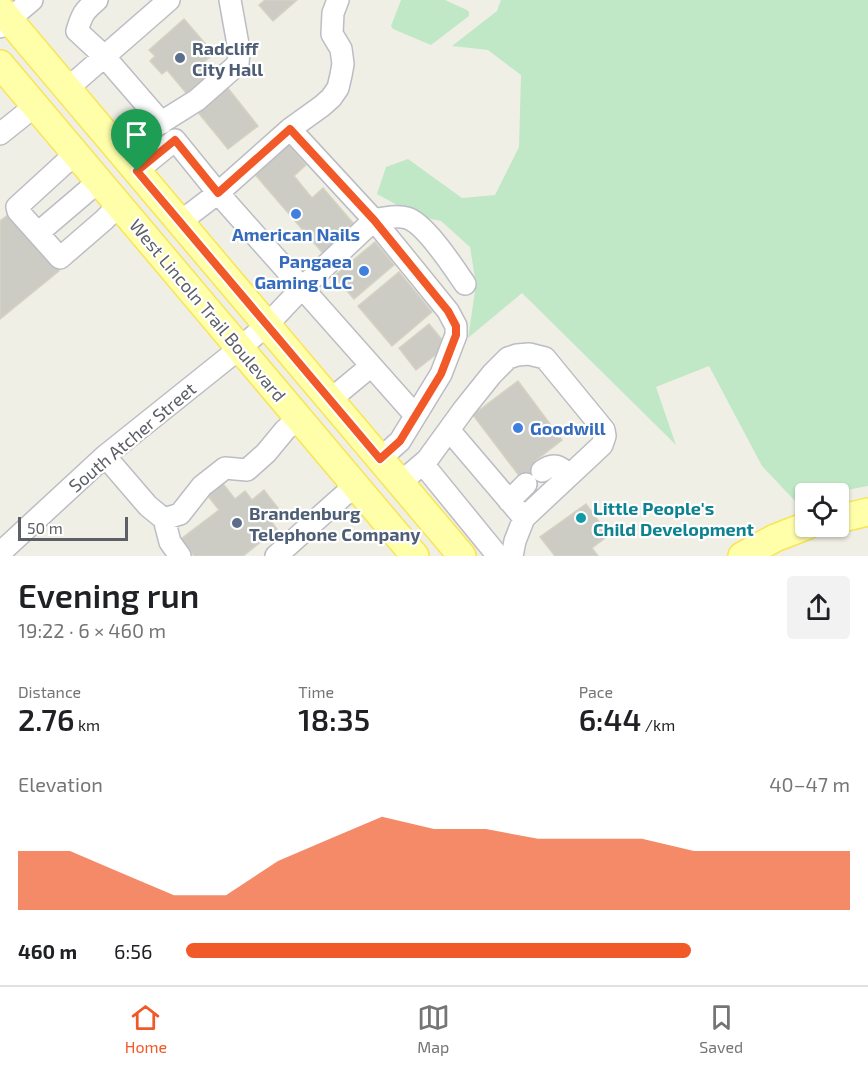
<!DOCTYPE html>
<html lang="en">
<head>
<meta charset="utf-8">
<style>
  body { margin:0; font-family:"Exo 2",sans-serif; background:#f2f2f2; color:#202124; height:100vh; display:flex; flex-direction:column; font-size:22px; white-space:nowrap }
  * { box-sizing:border-box; margin:0 }
  p { font-size:20px; color:#757577 }
  .icon { flex:none; width:33px; height:33px; fill:none; stroke:currentColor; stroke-width:2; stroke-linecap:round; stroke-linejoin:round }
  .map { position:relative; height:556px; overflow:hidden }
  .details { display:flex; flex-direction:column; background:#fff; flex:1 }
  .details>* { flex:none }
  .tools { position:absolute; left:795px; top:483px; display:grid; gap:12px }
  .tools a { display:grid; place-items:center; width:54px; height:54px; border-radius:6px; background:#fff; box-shadow:0 2px 4px #0004; font-size:30px }
  .scale { position:absolute; left:18px; bottom:15px; width:110px; box-sizing:border-box; padding-left:6px; border:3px solid #5c5f66; border-top:0; font-size:16px; line-height:21px; white-space:nowrap; color:#5c5f66; -webkit-text-stroke:4px #fff; paint-order:stroke }
  .pin { position:absolute; display:grid; place-items:center; width:51px; height:51px; color:#fff; margin:-62px -26px; border-radius:50% 50% 50% 0; rotate:-45deg; box-shadow:0 0 6px #0007 }
  .pin .icon { rotate:45deg }
  .round { display:grid; place-items:center; flex:none; width:63px; height:63px; border-radius:6px; background:#f2f2f2 }
  .headline { display:flex; align-items:center; justify-content:space-between; height:102px; padding:0 18px }
  h1 { font-size:33px; font-weight:600; line-height:45px }
  .stats { display:grid; grid-template-columns:repeat(3,1fr); gap:9px; height:102px; padding:6px 18px }
  .stats div { display:grid; align-content:center }
  .stats b { font-size:30px; font-weight:600 }
  .stats small { font-size:16px; font-weight:400 }
  .stats p { font-size:16px }
  .chart { height:168px; padding:12px 18px }
  .chart p { display:flex; justify-content:space-between }
  .chart svg { width:100%; height:108px; margin-top:6px; fill:#f15929; opacity:.7 }
  ul { padding:0 18px; list-style:none; font-size:20px }
  li { display:grid; grid-template-columns:96px 72px 1fr; align-items:center; height:45px }
  li i { height:15px; border-radius:8px; background:#f15929 }
  .tabs { display:flex; justify-content:space-around; align-items:center; height:84px; border-top:2px solid #e0e0e0; background:#fff; font-size:16px; color:#757577 }
  .tabs a { display:grid; justify-items:center; gap:3px }
  .tabs .selected { color:#f15929 }
  .map>svg:first-child { display:block }
  .green { fill:#c0e8c6 }
  .building { fill:#cdccc4; stroke:#d5d2c2; stroke-width:1.5 }
  .lines { fill:none; stroke-linecap:round; stroke-linejoin:round }
  .minor-casing { stroke:#bcbdc4; stroke-width:24 }
  .major-casing { stroke:#f8e555; stroke-width:30 }
  .minor { stroke:#fff; stroke-width:21 }
  .major { stroke:#ffa; stroke-width:27 }
  .route-casing { stroke:#fff; stroke-width:12 }
  .route { stroke:#f15929; stroke-width:8 }
  .service-dot { fill:#5c6f8a; stroke:#fff; stroke-width:2 }
  .shop-dot { fill:#3f7fe0; stroke:#fff; stroke-width:2 }
  .culture-dot { fill:#0f9aa8; stroke:#fff; stroke-width:2 }
  .labels { text-anchor:middle; dominant-baseline:central; stroke-width:4.5; stroke-linejoin:round; paint-order:stroke }
  .service-label { font-size:18px; font-weight:bold; fill:#4e5e75; stroke:#fff; text-anchor:start }
  .shop-label { font-size:18px; font-weight:bold; fill:#366cbe; stroke:#fff }
  .street-label { font-size:18px; fill:#5c5f66; stroke:#fff }
  .culture-label { font-size:18px; font-weight:bold; fill:#0d838f; stroke:#fff; text-anchor:start }
</style>
</head>
<body>
<div class="map">
<svg width="868" height="556" viewBox="0 0 868 556">
  <rect width="100%" height="100%" fill="#f0efe5"/>
  <path class="green" d="M401,0H445L467,10L469,12V16L431,45L393,29L391,26Z
    M501,0H868V486L831,493L806,494L805,498L795,501L762,466L709,366L656,387L676,445L522,293L468,338L476,285L470,247L441,221L417,216L377,194L386,167L408,159L462,198L495,195L519,147L521,75L488,50L452,46L497,11Z"/>
  <path class="building" d="M265,0H297L273,21L259,5Z
    M184,19L214,54L205,61L218,77L192,100L167,70L162,74L150,61L155,56L149,50Z
    M227,87L258,126L228,149L197,111Z
    M285,141L306,165L294,176L312,198L323,188L359,230L327,258L251,170Z
    M12,212L59,271L0,319V221Z
    M375,242L394,265L354,299L334,276Z
    M399,272L432,312L392,346L358,306Z
    M429,324L447,346L416,370L399,348Z
    M518,381L562,440L535,461L544,473L527,486L473,415Z
    M220,480L235,499L245,491L252,500L264,490L278,508L267,516L277,529L243,556H194L181,539L219,510L205,492Z
    M586,504L609,535L592,548L598,556H555L540,537Z"/>
  <g class="lines">
    <g class="minor-casing">
      <path id="minor" d="M97,0C84,11 82,14 77,31L104,56L162,123
        M0,27L32,0
        M67,89L169,0
        M0,134L35,106
        M76,153L17,207L18,211L60,258L104,220L119,205
        M124,156L138,137L197,100L238,64L239,50L230,0
        M137,171L175,140L218,193L415,415
        M374,220L448,311L456,326V335L441,374L400,441L380,459
        M374,220C384,218 397,215 407,218C425,223 454,268 465,284
        M180,222L218,193L290,129L322,106L331,98L338,88L341,75L343,64L341,49L332,34L333,13L338,0
        M38,233L99,181
        M330,400L371,366
        M449,430L524,518
        M105,456L148,506L164,519L180,514L202,486L225,468L247,470L266,453L285,430L299,418
        M423,464L498,556
        M542,471C554,462 559,466 570,475
        M400,483L427,460L464,409L492,374L508,358L517,355L529,354L545,358L604,430L605,436L602,445L524,518L515,541L512,556
        M509,501L526,484
        M164,519L170,542L180,556
        M0,553L105,456L240,348L267,325L302,288L374,220L290,129
        M276,556C303,533 328,508 356,485"/>
    </g>
    <g class="major-casing">
      <path id="major" d="M0,9L462,556
        M0,64L415,556
        M838,519L868,512
        M742,556L775,538L806,526"/>
    </g>
    <use href="#minor" class="minor"/>
    <use href="#major" class="major"/>
  </g>
  <g class="lines">
    <g class="route-casing">
      <path id="route" d="M290,129L374,220L448,311L456,326V335L441,374L400,441L380,459L137,171L175,140L218,193Z"/>
    </g>
    <use href="#route" class="route"/>
  </g>
  <g class="service-dot">
    <circle cx="180" cy="58" r="6"/>
    <circle cx="237" cy="523" r="6"/>
  </g>
  <g class="shop-dot">
    <circle cx="296" cy="214" r="6"/>
    <circle cx="364" cy="271" r="6"/>
    <circle cx="518" cy="428" r="6"/>
  </g>
  <circle class="culture-dot" cx="581" cy="518" r="6"/>
  <g class="labels">
    <g class="service-label">
      <text x="192" y="48">Radcliff<tspan x="192" dy="21">City Hall</tspan></text>
      <text x="249" y="513">Brandenburg<tspan x="249" dy="21">Telephone Company</tspan></text>
    </g>
    <g class="shop-label">
      <text x="296" y="234">American Nails</text>
      <text x="352" y="261" text-anchor="end">Pangaea<tspan x="352" dy="21">Gaming LLC</tspan></text>
      <text x="530" y="428" text-anchor="start">Goodwill</text>
    </g>
    <g class="street-label">
      <text transform="translate(208 310) rotate(50)">West Lincoln Trail Boulevard</text>
      <text transform="translate(132 437) rotate(-40)">South Atcher Street</text>
    </g>
    <g class="culture-label">
      <text x="593" y="508">Little People's<tspan x="593" dy="21">Child Development</tspan></text>
    </g>
  </g>
</svg>
<div class="tools">
<a><svg class="icon" aria-label="locate" viewBox="0 0 24 24"><circle cx="12" cy="12" r="6"/><path d="M12 2v4M12 18v4M2 12h4M18 12h4"/></svg></a>
</div>
<div class="scale">50 m</div>
<div class="pin" style="left:137px;top:171px;background:#1e9e55"><svg class="icon" aria-label="arrive" viewBox="0 0 24 24"><path d="M6 21V4h12l-3 4 3 4H6"/></svg></div>
</div>
<section class="details">
<div class="headline"><div><h1>Evening run</h1><p>19:22 · 6 × 460 m</p></div><a class="round"><svg class="icon" aria-label="share" viewBox="0 0 24 24"><path d="M12 15V3M7 8l5-5 5 5M5 13v7h14v-7"/></svg></a></div>
<div class="stats">
<div><p>Distance</p><b>2.76<small> km</small></b></div>
<div><p>Time</p><b>18:35</b></div>
<div><p>Pace</p><b>6:44<small> /km</small></b></div>
</div>
<div class="chart"><p><span>Elevation</span>40–47 m</p>
<svg viewBox="0 0 160 44" preserveAspectRatio="none"><path d="M0 44V20L10 20L20 29L30 38L40 38L50 24L60 15L70 6L80 11L90 11L100 15L110 15L120 15L130 20L140 20L150 20L160 20V44z"/></svg>
</div>
<ul>
<li><b>460 m</b>6:56<i style="width:76%"></i></li>
</ul>
</section>
<nav class="tabs">
<a class="selected"><svg class="icon" aria-label="home" viewBox="0 0 24 24"><path d="M3 11l9-7 9 7M6 9v11h12V9"/></svg>Home</a>
<a><svg class="icon" aria-label="map" viewBox="0 0 24 24"><path d="M3 6l6-2 6 2 6-2v14l-6 2-6-2-6 2zM9 4v14M15 6v14"/></svg>Map</a>
<a><svg class="icon" aria-label="saved" viewBox="0 0 24 24"><path d="M7 4h10v16l-5-4-5 4z"/></svg>Saved</a>
</nav>
</body>
</html>
